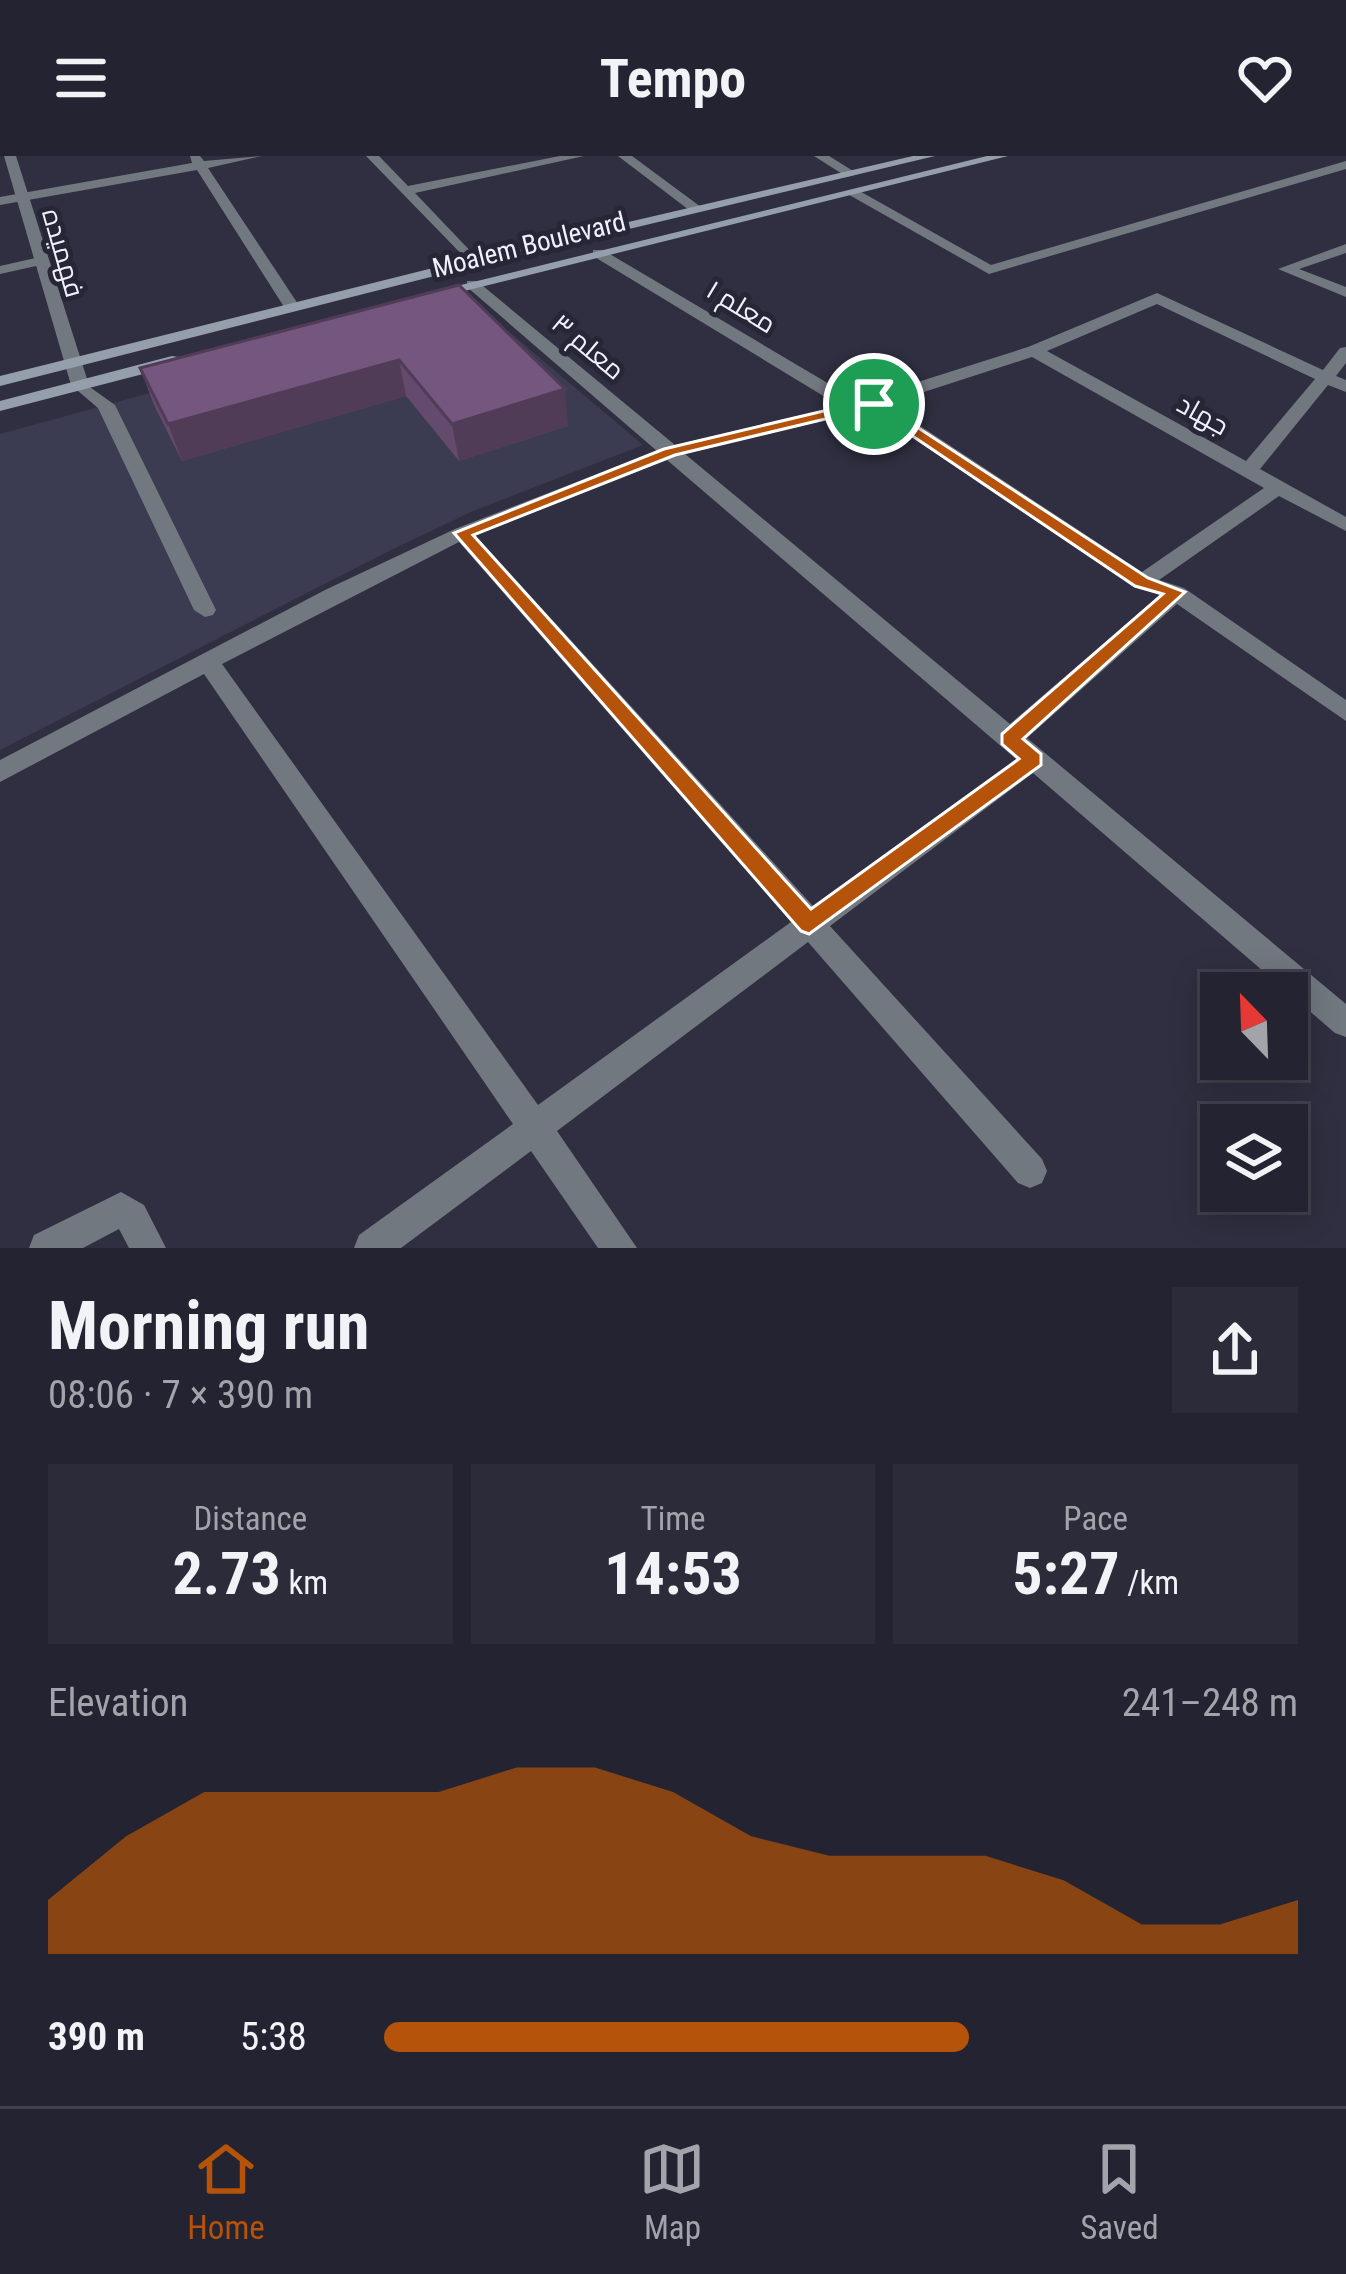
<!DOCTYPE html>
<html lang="en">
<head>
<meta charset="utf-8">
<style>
  body { margin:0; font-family:"Roboto Condensed",Cairo,sans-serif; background:#2c2b39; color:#f1f3f6; height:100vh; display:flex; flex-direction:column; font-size:45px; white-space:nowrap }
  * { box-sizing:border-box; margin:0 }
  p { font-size:39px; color:#a3a4ab }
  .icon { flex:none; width:66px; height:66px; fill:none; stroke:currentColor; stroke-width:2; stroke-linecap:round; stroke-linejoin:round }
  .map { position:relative; height:1092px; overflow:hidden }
  .side { display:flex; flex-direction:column; background:#242331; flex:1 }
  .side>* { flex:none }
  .needle { width:78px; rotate:337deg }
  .fabs { position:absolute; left:1200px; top:816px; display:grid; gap:24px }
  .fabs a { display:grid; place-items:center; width:108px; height:108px; border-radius:0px; background:#242331; box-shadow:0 6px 30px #0003,0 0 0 3px #41404d; font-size:60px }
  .pin { position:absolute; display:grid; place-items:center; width:102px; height:102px; color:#fff; margin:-51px; border:6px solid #fff; border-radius:50%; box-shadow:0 3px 12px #0007 }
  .round { display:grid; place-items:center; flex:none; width:126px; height:126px; border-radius:0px; background:#2c2b39 }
  .overview { display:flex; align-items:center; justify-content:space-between; height:204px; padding:0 48px }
  h1 { font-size:66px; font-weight:700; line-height:90px }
  .figures { display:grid; grid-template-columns:repeat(3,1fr); gap:18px; height:204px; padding:12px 48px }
  .figures div { display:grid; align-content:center; border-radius:0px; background:#2c2b39; text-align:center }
  .figures b { font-size:60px; font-weight:700 }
  .figures small { font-size:33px; font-weight:400 }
  .figures p { font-size:33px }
  .chart { height:336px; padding:24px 48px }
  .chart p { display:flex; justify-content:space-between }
  .chart svg { width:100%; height:216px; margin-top:12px; fill:#b45309; opacity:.7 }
  ul { padding:0 48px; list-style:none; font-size:39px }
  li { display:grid; grid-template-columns:192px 144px 1fr; align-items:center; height:90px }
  li i { height:30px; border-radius:15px; background:#b45309 }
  header { display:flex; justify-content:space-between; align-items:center; height:156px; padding:0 48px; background:#242331; font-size:54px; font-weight:700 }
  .tab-bar { display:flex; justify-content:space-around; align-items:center; height:168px; border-top:3px solid #41404d; background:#242331; font-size:33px; color:#a3a4ab }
  .tab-bar a { display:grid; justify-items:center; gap:6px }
  .tab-bar .on { color:#b45309 }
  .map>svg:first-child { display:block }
  .built { fill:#3b3b51 }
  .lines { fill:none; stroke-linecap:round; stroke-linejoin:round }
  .service { fill:#72787f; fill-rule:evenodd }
  .minor { fill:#72787f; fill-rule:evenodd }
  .tertiary { fill:#72787f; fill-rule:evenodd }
  .secondary { fill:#959fab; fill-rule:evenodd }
  .wall { fill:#644a6c }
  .shaded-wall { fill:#513c58 }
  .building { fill:#74567e; stroke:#513c58; stroke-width:3 }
  .route { fill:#b45309; stroke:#fff; stroke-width:3; fill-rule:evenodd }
  .labels { text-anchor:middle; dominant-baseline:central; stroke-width:10; stroke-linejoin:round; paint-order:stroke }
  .far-street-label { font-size:27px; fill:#f0f1fc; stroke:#262636 }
</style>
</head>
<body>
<header><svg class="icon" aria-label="menu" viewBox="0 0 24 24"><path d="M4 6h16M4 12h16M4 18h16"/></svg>Tempo<svg class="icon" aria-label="heart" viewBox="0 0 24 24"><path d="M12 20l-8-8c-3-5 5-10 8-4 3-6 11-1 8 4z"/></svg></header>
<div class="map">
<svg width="1346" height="1092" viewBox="0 0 1346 1092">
  <rect width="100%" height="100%" fill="#302f41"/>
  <path class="built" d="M476,148L643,289L473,355L389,395L0,594V278Z"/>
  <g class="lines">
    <path class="service" d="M1346,5V13L989,118L844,36L856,33L991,109Z
      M80,224L115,249L216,454L213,459L205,461L194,454L98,252L71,229Z"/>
    <path class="minor" d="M190,0H200L204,5L262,0L208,12L300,151L298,154H286L197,14L0,49V41L192,7Z
      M366,0H379L408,30L560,0H584L415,37L478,103L480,106L473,110Z
      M618,0H632L705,54L693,57Z
      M814,0H829L858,18L847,21Z
      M1346,88V97L1299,113L1346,131V141L1278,113Z
      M593,94H603L858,245L1028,191L1157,137L1323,214L1340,192L1346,191V207L1336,220L1346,224V236L1328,229L1260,313L1346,361V375L1279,340L1159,424L1184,432L1346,544V565L1177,448L1027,582L1346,848V881L1335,877L1033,617L830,770L1042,1003L1047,1015L1042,1027L1030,1032L1018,1027L808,786L557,975L637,1092H598L531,995L401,1092H354L359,1079L513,968L204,518L0,626V604L325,434L455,373L657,295L467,131V125H477L675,289L840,250L593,100ZM1157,148L1315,223L1246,305L1047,195ZM1032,201L1241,319L1264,332L1142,416L887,248ZM870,253L1134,431L1160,439L1010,568L685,298ZM667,304L1016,603L813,750L475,379ZM459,386L791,766L538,949L222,508Z
      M40,101L47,105L45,108L0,118V110Z
      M121,1036L144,1049L166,1092H129L119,1073L83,1092H29L34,1079Z"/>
    <path class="tertiary" d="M4,0H16L89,229L86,233L71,229Z"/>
    <path class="secondary" d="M913,0H935L474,110L0,230V220L473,102Z
      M987,0H1008L432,143L424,138Z
      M172,200L178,201V209L0,255V245Z"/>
  </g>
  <path class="wall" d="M459,129L568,270L459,305L406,240L182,305L154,249L140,212Z"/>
  <path class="shaded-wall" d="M399,204L406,240L182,305L168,268Z
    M565,233L568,270L459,305L452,268Z"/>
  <path class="building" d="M459,129L565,233L452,268L399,204L168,268L140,212Z"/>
  <path class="route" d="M874,243L1148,422L1185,436L1023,583L1041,598V609L809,778L801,775L454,377L664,293ZM871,252L1135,430L1163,438L1002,578V588L1019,603L811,753L473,379L675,299Z"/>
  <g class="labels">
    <g class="far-street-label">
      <text transform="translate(529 89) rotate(-14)">Moalem Boulevard</text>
      <text transform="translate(63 97) rotate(74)">فهمیده</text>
      <text transform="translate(741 151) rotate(31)">معلم ۱</text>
      <text transform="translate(588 191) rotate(40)">معلم ۳</text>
      <text transform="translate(1203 259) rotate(29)">جهاد</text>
    </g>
  </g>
</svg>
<div class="fabs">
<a><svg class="needle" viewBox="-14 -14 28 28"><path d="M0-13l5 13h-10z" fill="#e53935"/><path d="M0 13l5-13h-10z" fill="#a3a4ab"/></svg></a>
<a><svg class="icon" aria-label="layers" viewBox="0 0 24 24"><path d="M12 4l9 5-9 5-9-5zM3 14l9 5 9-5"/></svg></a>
</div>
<div class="pin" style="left:874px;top:248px;background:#1e9e55"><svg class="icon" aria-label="arrive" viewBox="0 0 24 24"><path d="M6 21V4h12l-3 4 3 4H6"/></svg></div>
</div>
<section class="side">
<div class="overview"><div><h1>Morning run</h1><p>08:06 · 7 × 390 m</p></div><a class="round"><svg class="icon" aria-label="share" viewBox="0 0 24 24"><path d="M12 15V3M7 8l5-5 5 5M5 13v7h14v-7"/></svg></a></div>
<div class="figures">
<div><p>Distance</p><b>2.73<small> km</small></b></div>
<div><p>Time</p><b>14:53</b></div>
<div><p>Pace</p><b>5:27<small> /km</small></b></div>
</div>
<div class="chart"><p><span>Elevation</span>241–248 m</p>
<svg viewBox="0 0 160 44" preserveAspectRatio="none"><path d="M0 44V33L10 20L20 11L30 11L40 11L50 11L60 6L70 6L80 11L90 20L100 24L110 24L120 24L130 29L140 38L150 38L160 33V44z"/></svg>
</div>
<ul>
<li><b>390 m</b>5:38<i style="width:64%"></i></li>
</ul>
</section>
<nav class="tab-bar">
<a class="on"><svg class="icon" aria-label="home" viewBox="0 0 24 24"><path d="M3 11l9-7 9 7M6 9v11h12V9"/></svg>Home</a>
<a><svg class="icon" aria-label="map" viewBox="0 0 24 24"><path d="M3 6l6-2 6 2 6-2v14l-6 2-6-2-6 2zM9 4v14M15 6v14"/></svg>Map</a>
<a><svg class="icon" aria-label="saved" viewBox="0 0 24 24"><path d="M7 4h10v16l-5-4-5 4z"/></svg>Saved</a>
</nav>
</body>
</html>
